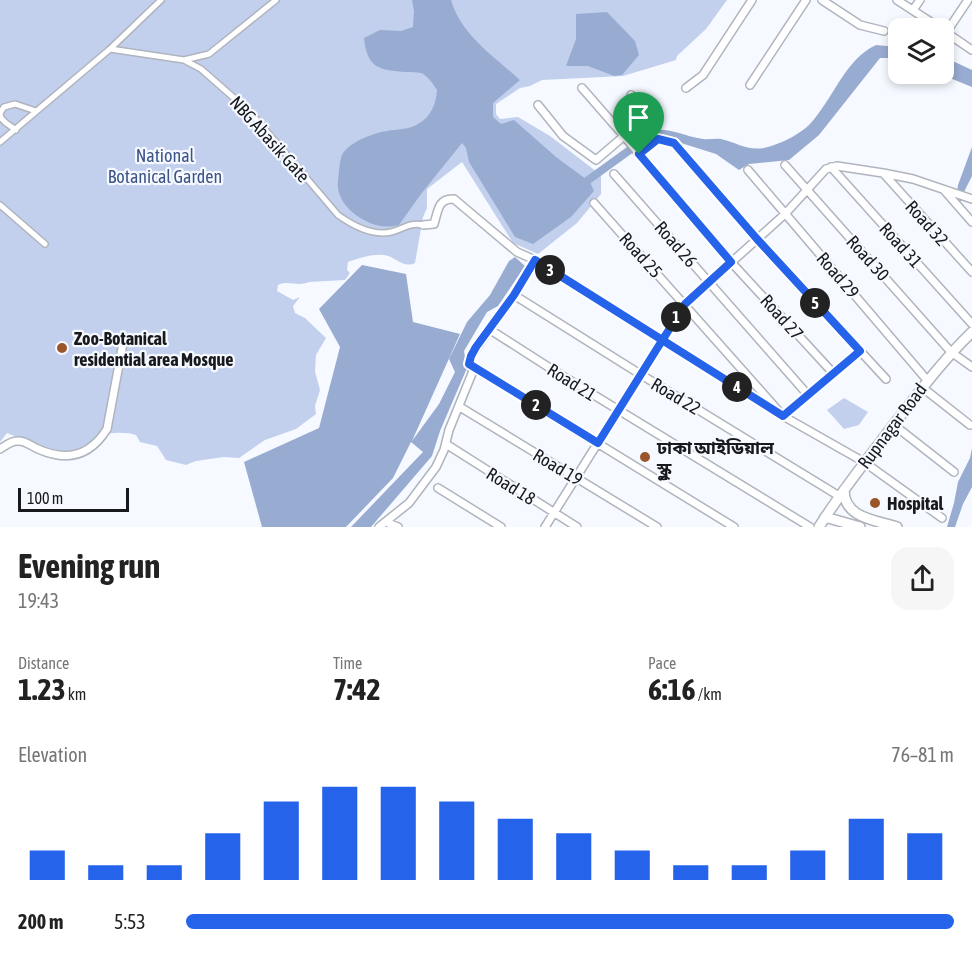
<!DOCTYPE html>
<html lang="en">
<head>
<meta charset="utf-8">
<style>
  body { margin:0; font-family:"Asap Condensed","Noto Sans Bengali",sans-serif; background:#f6f6f6; color:#222; height:100vh; display:flex; flex-direction:column; font-size:22px; white-space:nowrap }
  * { box-sizing:border-box; margin:0 }
  p { font-size:20px; color:#767676 }
  .icon { flex:none; width:33px; height:33px; fill:none; stroke:currentColor; stroke-width:2; stroke-linecap:round; stroke-linejoin:round }
  .map { position:relative; height:527px; overflow:hidden }
  .drawer { display:flex; flex-direction:column; background:#fff; flex:1 }
  .drawer>* { flex:none }
  .tools { position:absolute; left:888px; top:18px; display:grid; gap:12px }
  .tools a { display:grid; place-items:center; width:66px; height:66px; border-radius:12px; background:#fff; box-shadow:0 3px 9px #0003; font-size:30px }
  .scale { position:absolute; left:18px; bottom:15px; width:111px; box-sizing:border-box; padding-left:6px; border:3px solid #17191c; border-top:0; font-size:16px; line-height:21px; white-space:nowrap; color:#17191c; -webkit-text-stroke:4px #f6f9ff; paint-order:stroke }
  .pin { position:absolute; display:grid; place-items:center; width:51px; height:51px; color:#fff; margin:-62px -26px; border-radius:50% 50% 50% 0; rotate:-45deg; box-shadow:0 0 6px #0007 }
  .pin .icon { rotate:45deg }
  .km { position:absolute; width:30px; height:30px; margin:-15px; border-radius:50%; background:#222; color:#fff; font-size:16px; line-height:30px; text-align:center }
  .round { display:grid; place-items:center; flex:none; width:63px; height:63px; border-radius:18px; background:#f6f6f6 }
  .head { display:flex; align-items:center; justify-content:space-between; height:102px; padding:0 18px }
  h1 { font-size:33px; font-weight:700; line-height:45px }
  .metrics { display:grid; grid-template-columns:repeat(3,1fr); gap:9px; height:102px; padding:6px 18px }
  .metrics div { display:grid; align-content:center }
  .metrics b { font-size:30px; font-weight:700 }
  .metrics small { font-size:16px; font-weight:400 }
  .metrics p { font-size:16px }
  .chart { height:168px; padding:12px 18px }
  .chart p { display:flex; justify-content:space-between }
  .chart svg { width:100%; height:108px; margin-top:6px; stroke:#2563eb; stroke-width:6 }
  ul { padding:0 18px; list-style:none; font-size:20px }
  li { display:grid; grid-template-columns:96px 72px 1fr; align-items:center; height:45px }
  li i { height:15px; border-radius:8px; background:#2563eb }
  .map>svg:first-child { display:block }
  .green { fill:#c2d0ee }
  .water { fill:#98abd1 }
  .lines { fill:none; stroke-linecap:round; stroke-linejoin:round }
  .canal { stroke:#98abd1; stroke-width:8 }
  .pedestrian-casing { stroke:#afb4bd; stroke-width:8 }
  .minor-casing { stroke:#afb4bd; stroke-width:10 }
  .tertiary-casing { stroke:#afb4bd; stroke-width:12 }
  .pedestrian { stroke:#fff; stroke-width:5 }
  .minor { stroke:#fff; stroke-width:7 }
  .tertiary { stroke:#fff; stroke-width:9 }
  .route-casing { stroke:#fff; stroke-width:12 }
  .route { stroke:#2563eb; stroke-width:8 }
  .poi-dot { fill:#9b552b; stroke:#f6f9ff; stroke-width:2 }
  .labels { text-anchor:middle; dominant-baseline:central; stroke-width:4.5; stroke-linejoin:round; paint-order:stroke }
  .street-label { font-size:18px; fill:#17191c; stroke:#f6f9ff }
  .park-label { font-size:18px; fill:#3d5488; stroke:#f6f9ff }
  .poi-label { font-size:18px; font-weight:bold; fill:#17191c; stroke:#f6f9ff; text-anchor:start }
</style>
</head>
<body>
<div class="map">
<svg width="972" height="527" viewBox="0 0 972 527">
  <rect width="100%" height="100%" fill="#f6f9ff"/>
  <path class="green" d="M0,0H727L706,29L677,56L676,60L623,76L542,80L530,86L520,88L496,104V114L500,119L518,117L550,136L601,175V194L577,223L538,254L513,243L462,162L427,189V208L423,217L415,263C403,269 395,256 384,255C372,254 360,258 348,262L347,270L350,273L345,280L309,282C298,287 288,280 278,285L277,291L293,300L300,297L293,306L295,313L305,318L326,338L316,355L315,372L320,390L315,406L316,414L296,429L265,440L239,458L224,457L196,461L186,465L166,460L157,446L140,442L136,435C127,432 109,432 100,436C88,441 87,453 68,453C46,453 26,440 7,433L0,442Z
    M844,398L868,412L859,425L844,429L827,410Z"/>
  <path class="water" d="M412,0H451C461,35 495,57 520,80L493,103V117L501,124L514,120L556,157L590,182L594,191L571,217L533,244L515,237L469,162L466,148L462,143L421,194L399,225C387,228 376,227 364,220C350,213 336,198 338,181C339,174 339,165 341,158C345,143 373,133 387,131C397,129 409,130 418,124C431,117 436,104 437,90C433,84 428,76 421,73C417,72 410,72 406,72C380,70 367,69 364,38L380,30L401,31L413,27L414,11Z
    M607,12L635,41L639,55L622,75L614,76L588,66H566L576,39V14Z
    M876,45L898,47V62L889,58H880L819,135L789,160L749,164L739,170L716,154L662,137L638,152L630,142C660,120 670,133 703,139C709,140 715,138 721,139C742,144 750,154 774,145C784,142 801,133 809,125C833,100 844,60 876,45Z
    M944,57L972,70V87L940,74H944Z
    M972,147V176L963,194L957,192L958,185Z
    M515,257L525,266L498,306L487,312L464,351L467,368L440,431L432,456L371,527H351L423,452L411,442L393,478L346,527H262L244,462L319,428L340,347L319,309L362,265L406,274L413,322L460,334L412,441L439,404L455,372L449,359L467,322L490,295L509,261Z
    M972,448V487L963,504L955,527H947L954,503L958,482L970,458Z"/>
  <g class="lines">
    <path class="canal" d="M580,186L638,144"/>
    <g class="pedestrian-casing">
      <path id="pedestrian" d="M110,49L184,60L201,69L251,113L338,215C352,225 373,236 391,232C404,229 409,222 423,225
        M184,60L209,54L276,0
        M16,130L6,123L1,118L0,113L4,107L15,104L36,111
        M0,142L110,49L161,0
        M0,205L45,244"/>
    </g>
    <g class="minor-casing">
      <path id="minor" d="M822,0L860,25L884,31
        M897,0L940,28
        M913,10L920,0
        M944,31L972,50
        M946,33L968,0
        M750,85L806,0
        M582,88L624,136L651,116L631,95
        M686,88L703,75L752,0
        M538,105L563,136L596,160L624,136L731,262L833,373
        M639,154L658,139L674,143L757,239L886,379
        M785,165L951,352L972,367
        M831,167L972,324
        M748,170L927,380
        M614,174L808,395
        M884,174L972,272
        M944,190L972,222
        M594,203L783,416L860,351
        M423,225L434,224C438,211 438,198 454,199L517,252L535,260L783,416L864,462L942,518
        M514,295L640,374L839,496
        M489,329L553,370L810,527
        M470,365L734,527
        M923,388L970,425
        M460,407L657,527
        M894,425L954,472
        M446,444L577,527
        M0,449C5,446 11,441 17,441C25,440 31,446 38,449C67,462 90,456 107,429L123,343
        M438,488L501,527
        M386,522L398,527
        M379,527L409,503L436,467L444,450L449,430L473,371L469,364L471,356L514,295L535,260
        M545,527L685,304L785,214L826,169L837,166L883,173L913,179L972,199"/>
    </g>
    <g class="tertiary-casing">
      <path id="tertiary" d="M844,490C844,518 875,520 897,527
        M825,517L860,527
        M819,527C842,490 869,457 895,423C920,391 943,360 972,332"/>
    </g>
    <use href="#pedestrian" class="pedestrian"/>
    <use href="#minor" class="minor"/>
    <use href="#tertiary" class="tertiary"/>
  </g>
  <g class="lines">
    <g class="route-casing">
      <path id="route" d="M639,154L731,262L685,304L665,336L663,339L598,443L469,364L471,356L476,347L514,295L535,260L783,416L860,351L757,239L674,143L658,139L639,154"/>
    </g>
    <use href="#route" class="route"/>
  </g>
  <g class="poi-dot">
    <circle cx="62" cy="348" r="6"/>
    <circle cx="645" cy="457" r="6"/>
    <circle cx="875" cy="503" r="6"/>
  </g>
  <g class="labels">
    <g class="street-label">
      <text transform="translate(270 139) rotate(48)">NBG Abasik Gate</text>
      <text transform="translate(927 223) rotate(48)">Road 32</text>
      <text transform="translate(676 244) rotate(49)">Road 26</text>
      <text transform="translate(901 245) rotate(48)">Road 31</text>
      <text transform="translate(641 255) rotate(48)">Road 25</text>
      <text transform="translate(868 258) rotate(48)">Road 30</text>
      <text transform="translate(838 275) rotate(49)">Road 29</text>
      <text transform="translate(782 317) rotate(48)">Road 27</text>
      <text transform="translate(572 382) rotate(32)">Road 21</text>
      <text transform="translate(676 396) rotate(31)">Road 22</text>
      <text transform="translate(892 426) rotate(-53)">Rupnagar Road</text>
      <text transform="translate(558 467) rotate(31)">Road 19</text>
      <text transform="translate(511 486) rotate(32)">Road 18</text>
    </g>
    <g class="park-label">
      <text x="165" y="155">National<tspan x="165" dy="21">Botanical Garden</tspan></text>
    </g>
    <g class="poi-label">
      <text x="74" y="338">Zoo-Botanical<tspan x="74" dy="21">residential area Mosque</tspan></text>
      <text x="657" y="447">ঢাকা আইডিয়াল<tspan x="657" dy="21">স্কুল</tspan></text>
      <text x="887" y="503">Hospital</text>
    </g>
  </g>
</svg>
<div class="tools">
<a><svg class="icon" aria-label="layers" viewBox="0 0 24 24"><path d="M12 4l9 5-9 5-9-5zM3 14l9 5 9-5"/></svg></a>
</div>
<div class="scale">100 m</div>
<div class="pin" style="left:639px;top:154px;background:#1e9e55"><svg class="icon" aria-label="arrive" viewBox="0 0 24 24"><path d="M6 21V4h12l-3 4 3 4H6"/></svg></div>
<b class="km" style="left:676px;top:317px">1</b>
<b class="km" style="left:536px;top:405px">2</b>
<b class="km" style="left:550px;top:270px">3</b>
<b class="km" style="left:737px;top:387px">4</b>
<b class="km" style="left:815px;top:303px">5</b>
</div>
<section class="drawer">
<div class="head"><div><h1>Evening run</h1><p>19:43</p></div><a class="round"><svg class="icon" aria-label="share" viewBox="0 0 24 24"><path d="M12 15V3M7 8l5-5 5 5M5 13v7h14v-7"/></svg></a></div>
<div class="metrics">
<div><p>Distance</p><b>1.23<small> km</small></b></div>
<div><p>Time</p><b>7:42</b></div>
<div><p>Pace</p><b>6:16<small> /km</small></b></div>
</div>
<div class="chart"><p><span>Elevation</span>76–81 m</p>
<svg viewBox="0 0 160 44" preserveAspectRatio="none"><path d="M5 44V32M15 44V38M25 44V38M35 44V25M45 44V12M55 44V6M65 44V6M75 44V12M85 44V19M95 44V25M105 44V32M115 44V38M125 44V38M135 44V32M145 44V19M155 44V25"/></svg>
</div>
<ul>
<li><b>200 m</b>5:53<i style="width:100%"></i></li>
</ul>
</section>
</body>
</html>
